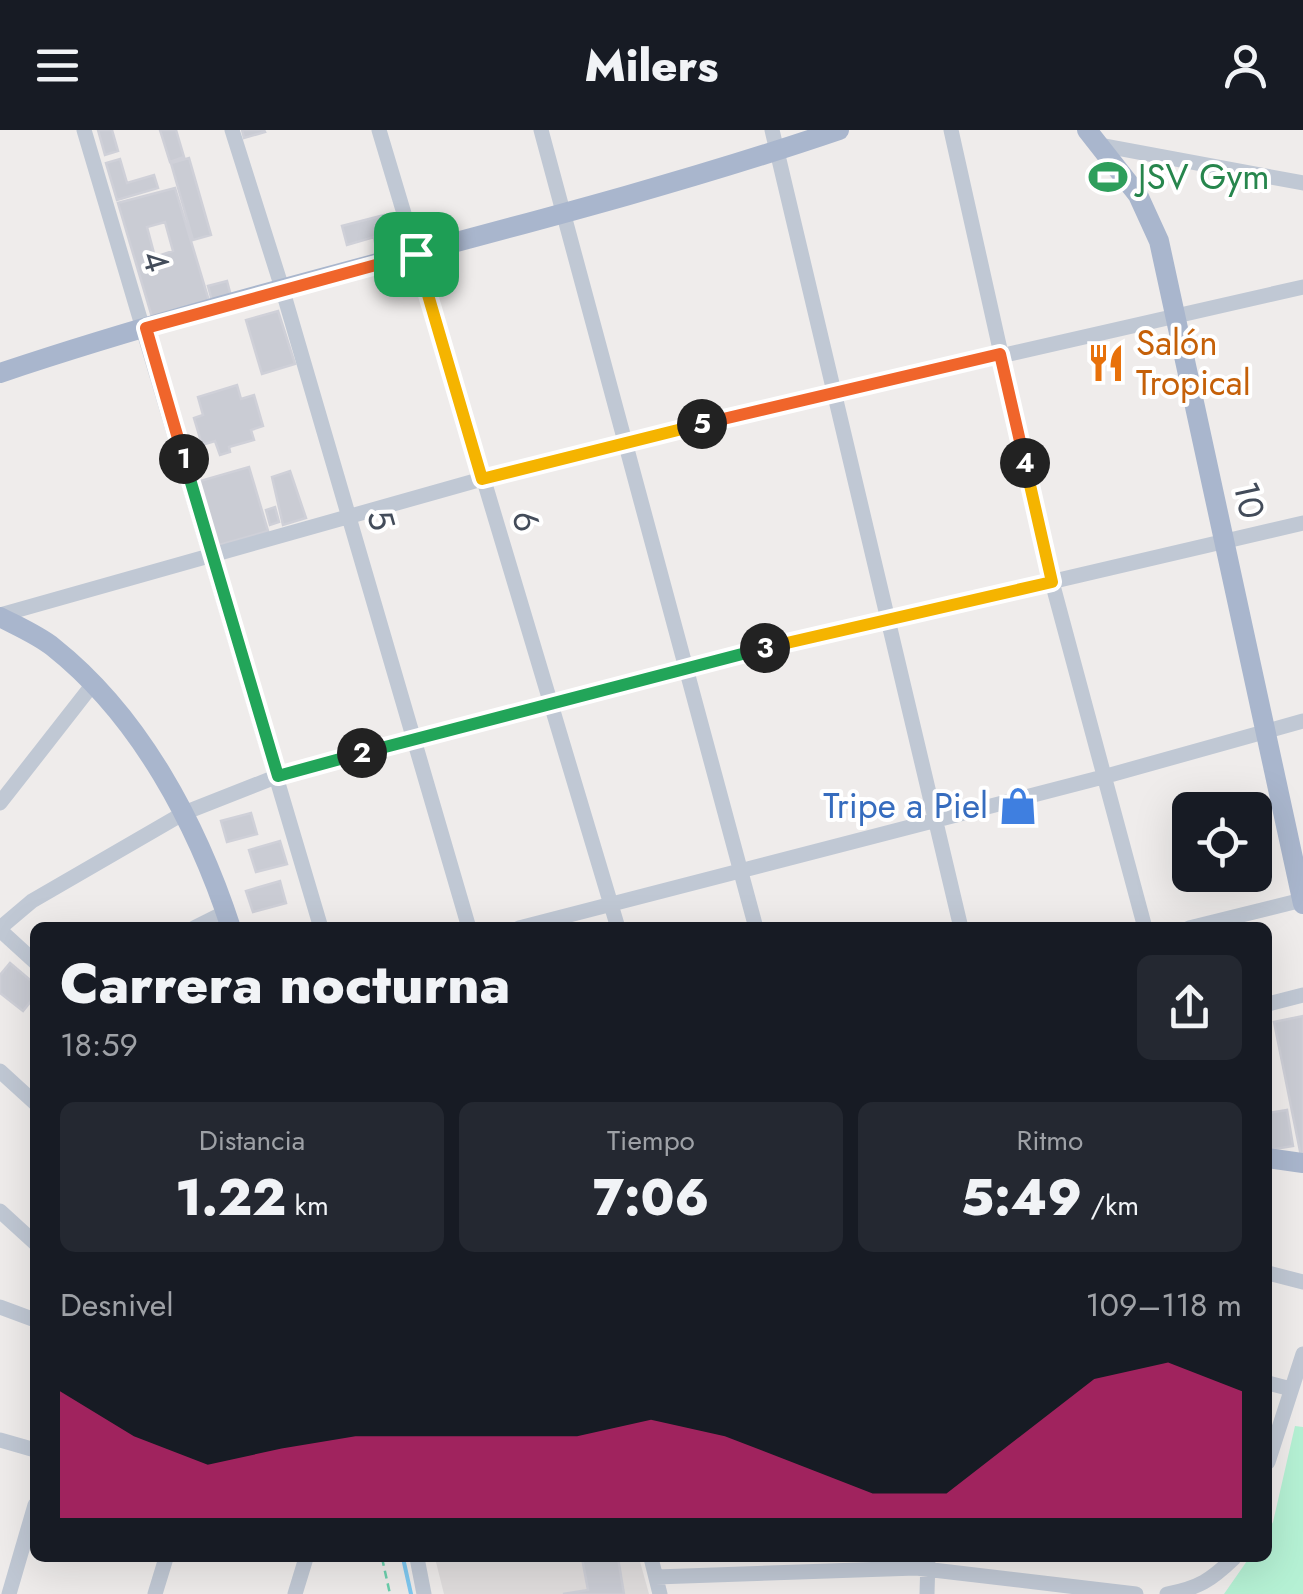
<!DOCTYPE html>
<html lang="es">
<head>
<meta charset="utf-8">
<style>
  body { margin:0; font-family:Jost,sans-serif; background:#242831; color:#f1f3f6; height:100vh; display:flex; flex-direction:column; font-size:38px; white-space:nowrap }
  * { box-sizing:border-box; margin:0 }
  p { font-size:32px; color:#9ea1a6 }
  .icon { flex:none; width:55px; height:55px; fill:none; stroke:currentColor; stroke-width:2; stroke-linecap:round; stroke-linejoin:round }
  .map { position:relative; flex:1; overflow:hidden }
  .panel { position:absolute; left:30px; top:792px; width:1242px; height:640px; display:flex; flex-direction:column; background:#171b24; border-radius:15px; box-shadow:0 10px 40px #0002 }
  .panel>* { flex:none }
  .buttons { position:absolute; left:1172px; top:662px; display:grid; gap:20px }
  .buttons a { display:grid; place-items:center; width:100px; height:100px; border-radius:15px; background:#171b24; box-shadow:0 10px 40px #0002; font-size:50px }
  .pin { position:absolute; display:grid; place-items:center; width:85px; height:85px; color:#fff; margin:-42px; border-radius:20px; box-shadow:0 5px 15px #0006 }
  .km { position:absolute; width:50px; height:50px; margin:-25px; border-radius:50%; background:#222; color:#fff; font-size:28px; line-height:50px; text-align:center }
  .round { display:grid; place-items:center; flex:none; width:105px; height:105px; border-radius:15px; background:#242831 }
  .head { display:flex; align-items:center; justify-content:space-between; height:170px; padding:0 30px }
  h1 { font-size:55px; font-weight:800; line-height:75px }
  .metrics { display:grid; grid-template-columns:repeat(3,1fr); gap:15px; height:170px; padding:10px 30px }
  .metrics div { display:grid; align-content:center; border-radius:15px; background:#242831; text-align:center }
  .metrics b { font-size:50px; font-weight:800 }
  .metrics small { font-size:28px; font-weight:400 }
  .metrics p { font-size:28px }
  .chart { height:280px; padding:20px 30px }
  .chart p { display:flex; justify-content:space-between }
  .chart svg { width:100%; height:180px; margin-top:10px; fill:#db2777; opacity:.7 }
  header { display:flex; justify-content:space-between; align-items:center; height:130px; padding:0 30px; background:#171b24; font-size:45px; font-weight:800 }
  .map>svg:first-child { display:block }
  .education { fill:#e0dddd }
  .green { fill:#b5f1d4 }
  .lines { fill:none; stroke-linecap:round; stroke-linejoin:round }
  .stream { stroke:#7fc9f1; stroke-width:4 }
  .building { fill:#caccd4; stroke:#cfd0d8; stroke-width:2.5; fill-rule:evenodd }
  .path { stroke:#6bd0ad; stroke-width:2.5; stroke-dasharray:8 5; stroke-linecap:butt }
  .minor { stroke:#c0c8d4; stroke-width:15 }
  .major { stroke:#a9b6cd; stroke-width:20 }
  .split-1-casing { stroke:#fff; stroke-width:20 }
  .split-2-casing { stroke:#fff; stroke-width:20 }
  .split-3-casing { stroke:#fff; stroke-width:20 }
  .split-4-casing { stroke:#fff; stroke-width:20 }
  .split-5-casing { stroke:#fff; stroke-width:20 }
  .split-6-casing { stroke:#fff; stroke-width:20 }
  .split-1 { stroke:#f0652b; stroke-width:12 }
  .split-2 { stroke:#22a559; stroke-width:12 }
  .split-3 { stroke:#22a559; stroke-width:12 }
  .split-4 { stroke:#f5b400; stroke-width:12 }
  .split-5 { stroke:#f0652b; stroke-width:12 }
  .split-6 { stroke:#f5b400; stroke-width:12 }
  .labels { text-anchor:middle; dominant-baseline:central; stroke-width:8; stroke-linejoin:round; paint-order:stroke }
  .leisure-label { font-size:35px; fill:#27864d; stroke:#fff; text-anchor:start }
  .street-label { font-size:35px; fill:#434c5a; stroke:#fff }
  .food-label { font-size:35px; fill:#c56008; stroke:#fff; text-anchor:start }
  .shop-label { font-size:35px; fill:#366cbe; stroke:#fff; text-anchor:end }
</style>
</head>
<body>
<header><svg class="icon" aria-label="menu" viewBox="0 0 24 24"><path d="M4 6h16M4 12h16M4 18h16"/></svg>Milers<svg class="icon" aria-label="person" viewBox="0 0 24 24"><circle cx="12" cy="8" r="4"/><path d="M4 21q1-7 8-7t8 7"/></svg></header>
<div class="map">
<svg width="1303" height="1464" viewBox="0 0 1303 1464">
  <rect width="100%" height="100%" fill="#efeceb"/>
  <path class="education" d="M435,1428H639L649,1464H444Z"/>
  <path class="green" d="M1295,1296L1303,1297V1464H1224L1249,1428H1268V1400L1273,1392Z"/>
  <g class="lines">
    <path class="stream" d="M403,1428L411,1464"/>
  </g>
  <path class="building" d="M98,0H112L118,21L105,25Z
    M160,0H176L184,27L170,32Z
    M242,0H264L265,2L244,8Z
    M189,28L211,105L193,110L171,33Z
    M120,29L127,53L154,45L158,58L117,70L106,33Z
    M175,58L209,171L152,187L118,73ZM165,92L173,121L155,127L147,97Z
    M384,85L387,99L393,98L397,112L376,118L374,107L347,115L342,96Z
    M227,151L231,166L212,171L208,156Z
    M278,181L295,234L262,244L246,190Z
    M237,255L241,269L254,265L263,296L251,300L254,310L229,317L230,322L220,325L215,311L202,315L194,288L203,285L198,267Z
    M249,337L268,401L219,415L200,351Z
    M290,341L306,388L283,395L272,347Z
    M275,377L279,392L270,395L266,380Z
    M251,683L257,704L227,712L221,691Z
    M280,711L287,734L256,742L249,720Z
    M280,751L286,773L253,782L246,761Z
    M10,833L35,854V866L23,881L0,863V845Z
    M1303,886V1025L1301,1026L1274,892Z
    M1287,980L1293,1016L1268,1020V983Z
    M582,1428H618L624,1464H563L588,1460Z"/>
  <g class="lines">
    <path class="path" d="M382,1428L390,1464"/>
    <path class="minor" d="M84,0L321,798
      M232,0L282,158L469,798
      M379,0L618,798
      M541,0L756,798
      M772,0L961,798
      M951,0L1052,452L1145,798
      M1100,15L1303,53
      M0,485L482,349L624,312L1303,157
      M0,673L93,554
      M0,798L32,771L184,683L278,646L686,537L1303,393
      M194,798L226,782
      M519,798L1103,647L1303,591
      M1189,798L1302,770
      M0,800L35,832
      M1268,874L1303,865
      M0,941L35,973
      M0,1081L35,1113
      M1268,1143L1303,1152
      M0,1177L35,1190
      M1268,1253L1291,1259
      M0,1310L35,1320
      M1268,1332L1303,1224
      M417,1428L424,1464
      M651,1428L660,1464
      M656,1447L916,1438L1136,1464
      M9,1464L35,1375
      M155,1464L166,1428
      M295,1464L306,1428
      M927,1464L928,1428
      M1167,1464C1199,1458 1211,1450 1234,1428"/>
    <path class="major" d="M1087,0L1138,65L1159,111L1303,774
      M0,243C276,150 563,94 839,0
      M0,487C17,496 38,505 53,517C140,586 197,694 231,798
      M1268,1028L1303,1033"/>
  </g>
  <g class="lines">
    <g class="split-1-casing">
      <path id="split-1" d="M184,329L146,198L416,124"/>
    </g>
    <g class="split-2-casing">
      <path id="split-2" d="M184,329L278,646L362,623"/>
    </g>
    <g class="split-3-casing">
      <path id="split-3" d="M362,623L765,518"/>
    </g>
    <g class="split-4-casing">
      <path id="split-4" d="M765,518L1052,452L1025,333"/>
    </g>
    <g class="split-5-casing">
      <path id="split-5" d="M702,294L1000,224L1025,333"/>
    </g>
    <g class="split-6-casing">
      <path id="split-6" d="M416,124L482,349L702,294"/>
    </g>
    <use href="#split-1" class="split-1"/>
    <use href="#split-2" class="split-2"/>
    <use href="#split-3" class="split-3"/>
    <use href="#split-4" class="split-4"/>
    <use href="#split-5" class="split-5"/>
    <use href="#split-6" class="split-6"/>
  </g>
  <defs>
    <g id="stadium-bare" transform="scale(3)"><path d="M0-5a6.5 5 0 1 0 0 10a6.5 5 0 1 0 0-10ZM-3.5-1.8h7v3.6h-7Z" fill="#2e9e5b" stroke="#fff" stroke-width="2.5" paint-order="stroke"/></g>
    <g id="restaurant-bare" transform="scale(3)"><path d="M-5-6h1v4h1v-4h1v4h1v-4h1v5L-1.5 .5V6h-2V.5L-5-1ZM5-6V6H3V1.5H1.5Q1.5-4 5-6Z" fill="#e8710a" stroke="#fff" stroke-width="2.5" paint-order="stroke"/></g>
    <g id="shop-bare" transform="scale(3)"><path d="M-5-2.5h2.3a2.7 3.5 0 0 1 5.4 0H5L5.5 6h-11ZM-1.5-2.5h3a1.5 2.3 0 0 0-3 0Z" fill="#3f7fe0" stroke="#fff" stroke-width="2.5" paint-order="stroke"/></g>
  </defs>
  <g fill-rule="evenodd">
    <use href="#stadium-bare" x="1108" y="47"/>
    <use href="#restaurant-bare" x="1106" y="233"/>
    <use href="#shop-bare" x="1018" y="676"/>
  </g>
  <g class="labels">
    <g class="leisure-label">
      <text x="1138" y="47">JSV Gym</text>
    </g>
    <g class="street-label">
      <text transform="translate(156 131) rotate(73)">4</text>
      <text transform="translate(1249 370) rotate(78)">10</text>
      <text transform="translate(381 390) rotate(74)">5</text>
      <text transform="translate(526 391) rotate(73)">6</text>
    </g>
    <g class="food-label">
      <text x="1136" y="213">Salón<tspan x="1136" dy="40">Tropical</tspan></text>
    </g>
    <g class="shop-label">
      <text x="988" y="676">Tripe a Piel</text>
    </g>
  </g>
</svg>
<div class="buttons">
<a><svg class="icon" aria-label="locate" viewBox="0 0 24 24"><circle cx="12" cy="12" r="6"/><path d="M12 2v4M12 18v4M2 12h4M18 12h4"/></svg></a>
</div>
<div class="pin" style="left:416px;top:124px;background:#1e9e55"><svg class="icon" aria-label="arrive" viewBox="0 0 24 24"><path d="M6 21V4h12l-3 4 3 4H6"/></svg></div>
<b class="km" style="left:184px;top:329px">1</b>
<b class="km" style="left:362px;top:623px">2</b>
<b class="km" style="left:765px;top:518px">3</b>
<b class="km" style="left:1025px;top:333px">4</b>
<b class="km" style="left:702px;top:294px">5</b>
<section class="panel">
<div class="head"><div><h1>Carrera nocturna</h1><p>18:59</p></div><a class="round"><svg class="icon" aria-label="share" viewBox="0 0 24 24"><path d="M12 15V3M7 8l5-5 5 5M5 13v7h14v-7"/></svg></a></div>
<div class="metrics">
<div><p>Distancia</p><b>1.22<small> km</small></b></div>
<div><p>Tiempo</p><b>7:06</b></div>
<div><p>Ritmo</p><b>5:49<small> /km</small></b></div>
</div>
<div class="chart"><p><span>Desnivel</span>109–118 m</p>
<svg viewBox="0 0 160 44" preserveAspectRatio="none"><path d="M0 44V13L10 24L20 31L30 27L40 24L50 24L60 24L70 24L80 20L90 24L100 31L110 38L120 38L130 24L140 10L150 6L160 13V44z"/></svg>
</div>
</section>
</div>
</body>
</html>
